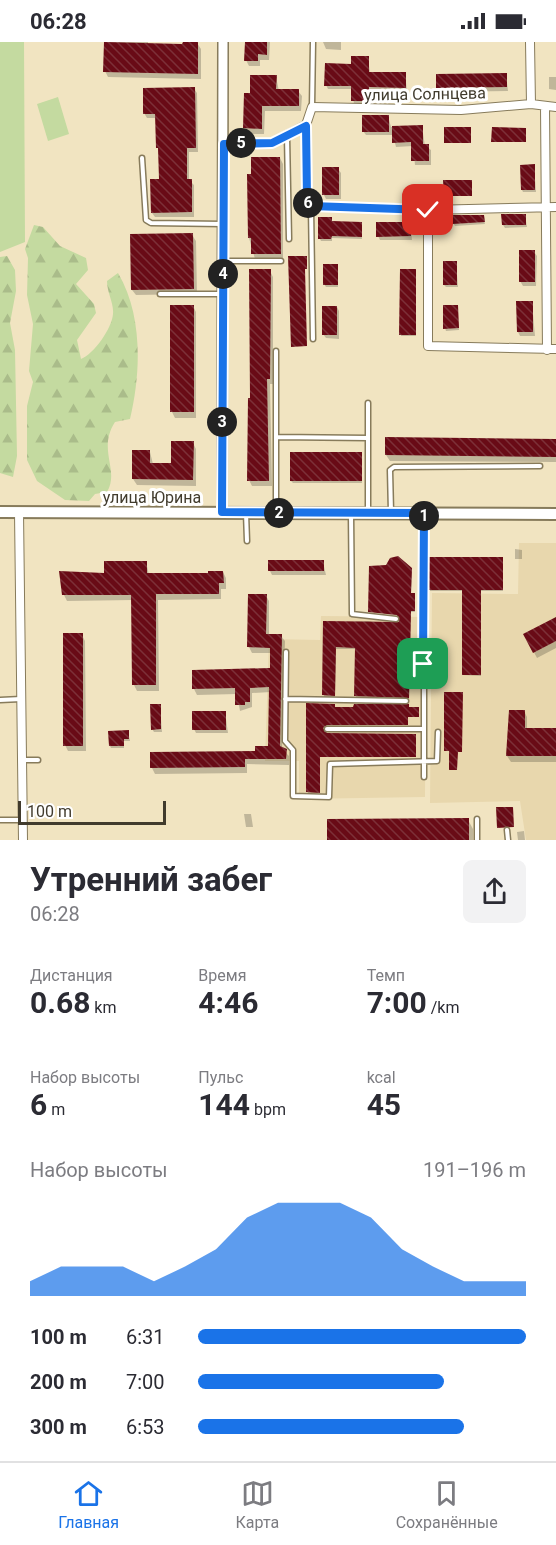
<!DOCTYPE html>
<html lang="ru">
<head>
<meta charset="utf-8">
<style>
  body { margin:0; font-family:Roboto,sans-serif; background:#f2f2f3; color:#2b2b33; height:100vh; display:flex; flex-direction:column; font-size:22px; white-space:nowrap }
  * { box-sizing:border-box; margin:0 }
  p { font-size:20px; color:#7c7c81 }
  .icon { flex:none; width:33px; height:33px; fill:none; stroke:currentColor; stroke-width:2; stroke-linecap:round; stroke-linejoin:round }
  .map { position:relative; height:798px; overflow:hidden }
  .drawer { display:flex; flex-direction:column; background:#fff; flex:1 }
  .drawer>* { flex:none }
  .scale { position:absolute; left:18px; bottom:15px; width:148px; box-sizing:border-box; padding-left:6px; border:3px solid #413b2d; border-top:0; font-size:16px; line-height:21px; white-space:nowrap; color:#413b2d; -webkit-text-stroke:4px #fff; paint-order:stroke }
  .pin { position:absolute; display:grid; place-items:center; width:51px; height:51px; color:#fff; margin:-26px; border-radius:12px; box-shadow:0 3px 9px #0006 }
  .km { position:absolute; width:30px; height:30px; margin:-15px; border-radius:50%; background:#222; color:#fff; font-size:16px; line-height:30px; text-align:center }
  .round { display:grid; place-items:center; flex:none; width:63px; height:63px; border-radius:9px; background:#f2f2f3 }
  .head { display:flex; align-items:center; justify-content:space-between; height:102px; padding:0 30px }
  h1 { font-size:33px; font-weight:700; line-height:45px }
  .stats { display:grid; grid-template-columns:repeat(3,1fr); gap:9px; height:102px; padding:6px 30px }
  .stats div { display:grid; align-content:center }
  .stats b { font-size:30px; font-weight:700 }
  .stats small { font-size:16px; font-weight:400 }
  .stats p { font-size:16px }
  .chart { height:168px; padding:12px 30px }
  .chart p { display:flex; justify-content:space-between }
  .chart svg { width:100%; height:108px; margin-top:6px; fill:#1a73e8; opacity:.7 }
  ul { padding:0 30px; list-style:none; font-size:20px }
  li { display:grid; grid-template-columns:96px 72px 1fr; align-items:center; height:45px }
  li i { height:15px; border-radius:8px; background:#1a73e8 }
  .status { display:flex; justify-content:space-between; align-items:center; height:42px; padding:0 30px; background:#fff; direction:ltr }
  .status svg { height:16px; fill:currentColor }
  .menu { display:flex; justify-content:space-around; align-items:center; height:84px; border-top:2px solid #e1e1e2; background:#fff; font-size:16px; color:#7c7c81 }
  .menu a { display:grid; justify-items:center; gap:3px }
  .menu .current { color:#1a73e8 }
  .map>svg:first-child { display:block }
  .built { fill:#e8d7ad }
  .green { fill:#c4daa0 }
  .forest { fill:url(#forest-firs) }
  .shadow { fill:#0003 }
  .building { fill:url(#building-back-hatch) }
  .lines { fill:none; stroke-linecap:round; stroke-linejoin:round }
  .service-casing { stroke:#877b5b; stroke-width:7 }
  .minor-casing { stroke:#877b5b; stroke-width:10 }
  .tertiary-casing { stroke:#877b5b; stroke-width:12 }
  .secondary-casing { stroke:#877b5b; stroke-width:14 }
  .service { stroke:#fff; stroke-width:4 }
  .minor { stroke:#fff; stroke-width:8 }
  .tertiary { stroke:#fff; stroke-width:9 }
  .secondary { stroke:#fff; stroke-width:10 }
  .route-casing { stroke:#fff; stroke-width:12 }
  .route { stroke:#1a73e8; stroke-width:8 }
  .labels { text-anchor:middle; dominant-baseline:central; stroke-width:6; stroke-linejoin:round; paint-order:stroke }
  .street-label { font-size:16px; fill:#413b2d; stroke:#fff }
</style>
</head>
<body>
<div class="status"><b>06:28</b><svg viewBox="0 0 49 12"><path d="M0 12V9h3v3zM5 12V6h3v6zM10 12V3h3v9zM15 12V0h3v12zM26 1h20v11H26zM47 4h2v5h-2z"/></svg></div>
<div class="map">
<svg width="556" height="798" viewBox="0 0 556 798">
  <defs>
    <pattern id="forest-firs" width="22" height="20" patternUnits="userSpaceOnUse" patternTransform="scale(1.5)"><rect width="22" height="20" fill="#c4daa0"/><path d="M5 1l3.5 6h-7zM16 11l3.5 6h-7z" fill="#aabc8a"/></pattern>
    <pattern id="building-back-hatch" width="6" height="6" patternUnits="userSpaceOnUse" patternTransform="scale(1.5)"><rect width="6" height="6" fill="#690b16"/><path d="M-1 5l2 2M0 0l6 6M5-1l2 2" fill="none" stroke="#7c3038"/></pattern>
  </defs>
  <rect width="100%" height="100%" fill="#f1e4c1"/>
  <path class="built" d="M519,501H556V798H526L520,759L430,761L432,551L518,552Z
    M321,574L426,575L425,755L299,757V719H265L269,597L320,598Z"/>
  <path class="green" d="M0,0H24L25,200L0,210Z
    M58,55L69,92L48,99L37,62Z"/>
  <path class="forest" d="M34,183L43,185L60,204L86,216L88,228L76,242L94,262L96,271L77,298L81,317C94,312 112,286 113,272C114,261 107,251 107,239L118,231C143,273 141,331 130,377L115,380C97,408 120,428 107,450L95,452L89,459L65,458L37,439L27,418V364L33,340L29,329L33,282L27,253L28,216L25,207Z
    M7,214L15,228L16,249L10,281L15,308L17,414L13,435L0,431V215Z"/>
  <path class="shadow" d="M105,0H148V3L182,4L197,1L201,7V37L108,35L105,29Z
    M246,0H270L269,18H260V24H249L246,18Z
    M323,0H341V8L326,7Z
    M368,16L370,31L405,32L407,49L370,48V62H354L352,47H328L326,43L352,23Z
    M506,33L508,49L440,50L438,46Z
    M276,35L279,49H298L302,54L301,69H265L264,92H248L245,86L251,53Z
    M549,35H556V48L549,47Z
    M194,47L197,51L198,110H189V138L194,143V175H155L152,171L160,139L157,76H147L144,71Z
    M388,74L391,85H422L425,104L431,108V123H415L413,104L396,105L393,93H366L363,89Z
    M280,116L283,122V217H255L249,196Z
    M534,124L536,150H523L522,148Z
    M338,127L341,131V157H326L324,153Z
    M525,173L527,185L505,186L503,183V174Z
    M483,174L485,182L455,184L453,181Z
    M331,176L332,181H361L362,197L332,196V199H321L320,197Z
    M410,181L412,198H380L378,194Z
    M192,193L196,199L197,252L136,253L132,248Z
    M534,210L537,214L536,244H523L520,239Z
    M456,221L458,245H446L444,243Z
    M337,224L338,245H326L324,242Z
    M270,229L273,235V342H270L272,444H252L249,438L252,357Z
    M416,229V294H401V293Z
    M532,261L535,294H520L518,290Z
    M193,264L196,270V376H175L172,370Z
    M457,264L459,288L446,289L445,286Z
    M337,265L339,269V297L326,296L323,292Z
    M556,398V420L390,419L386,413Z
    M193,401L196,407V444L137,443L133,437L150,410L153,422H172Z
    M361,412L362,441H293L291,439Z
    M515,507L522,508V517H515Z
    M398,515L406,521L412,529L411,552L415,554V570H411L409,658L356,655L357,607H336L335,655H324L325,581L368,579L396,583L402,579L399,574L369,569L387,525Z
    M430,516L503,518V549H481V634L463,633V549H430Z
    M146,520L149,533H210L223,530L226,536V547H221V557L158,558L159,649H137L134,643L133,558L67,559L64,553L105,532Z
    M323,520L326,533H272L270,529Z
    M266,554L269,559V593L281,594L285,599L282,707L289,714V723L247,722V731L155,732L152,726V712L257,710L269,706L271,650L252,651V665L240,669L237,652L197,653L194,647L193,629L271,627V611H252L249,605Z
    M556,577V606L537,616L525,593Z
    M82,593L85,599L86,709H68L65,703Z
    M308,663L334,667H408L418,675H407V683L324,684L323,690L415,715H320V751H308Z
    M160,664L162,690H154L152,687Z
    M510,669H524L527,675V687H556V720H511L507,714Z
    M225,670L228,691H196L194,687Z
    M128,690L130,699H124V706H111L110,704Z
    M244,772H251L253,785H246Z
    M468,778L473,787V798H328Z
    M524,789L525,798H518L517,790Z"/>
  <path class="building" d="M104,0L182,2L183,0H198V32L103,30Z
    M245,0H267V13L258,12V19H244Z
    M351,14H369V30H406V46L369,45V59H351V44H324L325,21L351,22Z
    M507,31V45L436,46V32Z
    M250,33H277L276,47H299V64H262V87L243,86L244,51H250Z
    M195,45L196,106H187V137H192V170L151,171L150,137H159L158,106H156L155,72H143V46Z
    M362,73H389V90H362Z
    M423,83V102H429V119H411V100L392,101V84Z
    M444,85H471V101H444Z
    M492,85L526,86V100H491Z
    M251,115H280L281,212H251V196H248L247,132H251Z
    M535,122V148H521L520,123Z
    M322,125H339V153H322Z
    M443,138H472V154H444Z
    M501,172H526V183H502Z
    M451,173H484L485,180L452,182Z
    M318,175H332V179L362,180V195L332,194L331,197H318Z
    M376,180H411V194L376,195Z
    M193,191L194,247L131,248L130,192Z
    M519,208H535V240H519Z
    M288,214H307V227H305L307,304L291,305Z
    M443,219H457V243H443Z
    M323,222H338V243H323Z
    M249,227H271L270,337H267L269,439H247L248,356H250Z
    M400,227H416V293H399Z
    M516,259H533V290H517Z
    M170,263H194V370H170Z
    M443,263H458L459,286L443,287Z
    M322,264H337V293H322Z
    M385,395L556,397V415L385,413Z
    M171,399H194L193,438L132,437V408H150V421H171Z
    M290,410H362V439H290Z
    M398,514L412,526L411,551H415V569H411L409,656L354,654L355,606L336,605L335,654L322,653L323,579L399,580L397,573L368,570L369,524L386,523L390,516Z
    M428,515H503V548H481V633H462V548H428Z
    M268,518H324V529H268Z
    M104,519H147V531H208V529H223L224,541H219V552H156V643H132L131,553H62L59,529L104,531Z
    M248,552H267L266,592H282L280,704L287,707L286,717H245V725L150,726V710L255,709V704H268L269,645L250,646V660H245V663H235V646L192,647V628L270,626V606L247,605Z
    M556,575V599L533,611L523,592Z
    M63,591H83V704H63Z
    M444,650H463L462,710H458L457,728H449V709H444Z
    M306,661L335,662V665H353L354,662H409V665H419V675H408V683H327L323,686L327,691L416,692V715H320V751L306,750Z
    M150,662H161V687L151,688Z
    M509,668H525V686H556V714H506Z
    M192,669H226V688H192Z
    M129,688V697H124V704H109L108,689Z
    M496,765H513L514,785L497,786Z
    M469,776V798H327V777Z"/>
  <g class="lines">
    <g class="service-casing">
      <path id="service" d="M312,65L313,0
        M287,94L289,197
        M142,116L146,178L151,181L223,182
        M311,165L313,297
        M223,219H281
        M160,252H222
        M277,395L368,396
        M368,468V361
        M276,470V309
        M391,470L390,428L394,425L540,424
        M246,471L247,499
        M351,472L352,572L396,577
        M286,610L285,699L293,708V754L329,755L330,722L437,719L438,690
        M285,657L406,659
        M0,658L21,657
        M327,687H423
        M23,718H38
        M424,735V472
        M477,777V798
        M0,778H22
        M507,788L508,798"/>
    </g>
    <g class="minor-casing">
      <path id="minor" d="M530,0L531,62
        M545,64L547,308
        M306,83L312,65L461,68L531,62L556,65
        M224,102L272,101L306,83L307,156L311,164L428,168L556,165
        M428,168V304L556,307
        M19,470L23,798"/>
    </g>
    <g class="tertiary-casing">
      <path id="tertiary" d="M222,470L223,0"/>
    </g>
    <g class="secondary-casing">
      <path id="secondary" d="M0,470L556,472"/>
    </g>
    <use href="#service" class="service"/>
    <use href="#minor" class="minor"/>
    <use href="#tertiary" class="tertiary"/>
    <use href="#secondary" class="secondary"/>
  </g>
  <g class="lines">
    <g class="route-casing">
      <path id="route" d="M423,622L424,471L222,470L224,102L272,101L306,84L307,156L311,164L428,168"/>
    </g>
    <use href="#route" class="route"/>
  </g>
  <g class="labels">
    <g class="street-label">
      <text transform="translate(425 52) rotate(-1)">улица Солнцева</text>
      <text x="152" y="455">улица Юрина</text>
    </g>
  </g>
</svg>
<div class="scale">100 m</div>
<div class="pin" style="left:423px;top:622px;background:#1e9e55"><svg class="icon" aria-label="arrive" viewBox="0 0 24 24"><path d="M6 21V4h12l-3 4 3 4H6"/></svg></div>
<div class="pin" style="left:428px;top:168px;background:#d93025"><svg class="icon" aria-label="check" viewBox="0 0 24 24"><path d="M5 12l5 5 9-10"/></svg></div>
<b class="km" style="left:424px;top:474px">1</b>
<b class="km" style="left:279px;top:471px">2</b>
<b class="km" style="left:222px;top:380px">3</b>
<b class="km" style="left:223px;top:232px">4</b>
<b class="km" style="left:241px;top:101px">5</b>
<b class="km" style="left:308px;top:161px">6</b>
</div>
<section class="drawer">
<div class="head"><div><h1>Утренний забег</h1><p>06:28</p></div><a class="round"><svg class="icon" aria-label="share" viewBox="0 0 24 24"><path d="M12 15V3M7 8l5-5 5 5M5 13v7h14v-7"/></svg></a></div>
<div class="stats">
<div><p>Дистанция</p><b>0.68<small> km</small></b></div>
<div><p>Время</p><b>4:46</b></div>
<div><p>Темп</p><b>7:00<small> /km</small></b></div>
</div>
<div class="stats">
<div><p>Набор высоты</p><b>6<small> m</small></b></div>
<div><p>Пульс</p><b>144<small> bpm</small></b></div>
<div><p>kcal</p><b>45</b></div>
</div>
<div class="chart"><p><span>Набор высоты</span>191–196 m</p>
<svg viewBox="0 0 160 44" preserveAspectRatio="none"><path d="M0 44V38L10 32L20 32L30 32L40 38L50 32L60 25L70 12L80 6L90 6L100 6L110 12L120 25L130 32L140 38L150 38L160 38V44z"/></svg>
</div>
<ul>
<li><b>100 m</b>6:31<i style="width:100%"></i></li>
<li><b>200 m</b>7:00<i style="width:75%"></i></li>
<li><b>300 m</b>6:53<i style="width:81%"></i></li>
</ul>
</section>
<nav class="menu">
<a class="current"><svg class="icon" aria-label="home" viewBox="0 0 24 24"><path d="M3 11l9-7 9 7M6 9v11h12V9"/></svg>Главная</a>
<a><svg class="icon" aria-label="map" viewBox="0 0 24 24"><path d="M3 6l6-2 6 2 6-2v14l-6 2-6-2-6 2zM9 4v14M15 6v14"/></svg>Карта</a>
<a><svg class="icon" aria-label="saved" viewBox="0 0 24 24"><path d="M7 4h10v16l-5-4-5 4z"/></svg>Сохранённые</a>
</nav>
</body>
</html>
